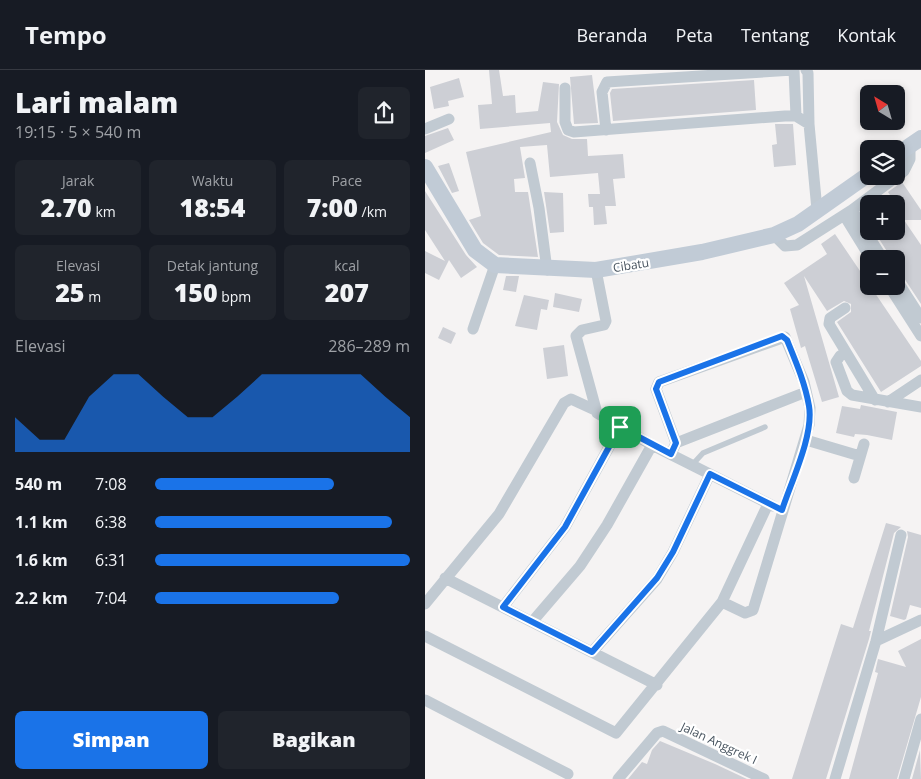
<!DOCTYPE html>
<html lang="id">
<head>
<meta charset="utf-8">
<style>
  body { margin:0; font-family:"Open Sans",sans-serif; background:#20242c; color:#f1f3f6; height:100vh; display:flex; flex-direction:column; font-size:19px; white-space:nowrap }
  * { box-sizing:border-box; margin:0 }
  p { font-size:16px; color:#9ea1a6 }
  .icon { flex:none; width:28px; height:28px; fill:none; stroke:currentColor; stroke-width:2; stroke-linecap:round; stroke-linejoin:round }
  .map { position:relative; flex:1; overflow:hidden }
  .drawer { display:flex; flex-direction:column; background:#171b24; width:425px }
  .drawer>* { flex:none }
  .needle { width:32px; rotate:323deg }
  .buttons { position:absolute; left:435px; top:15px; display:grid; gap:10px }
  .buttons a { display:grid; place-items:center; width:45px; height:45px; border-radius:8px; background:#171b24; box-shadow:0 2px 8px #0003; font-size:25px }
  .pin { position:absolute; display:grid; place-items:center; width:42px; height:42px; color:#fff; margin:-21px; border-radius:10px; box-shadow:0 2px 8px #0006 }
  .round { display:grid; place-items:center; flex:none; width:52px; height:52px; border-radius:8px; background:#20242c }
  .head { display:flex; align-items:center; justify-content:space-between; height:85px; padding:0 15px }
  h1 { font-size:28px; font-weight:800; line-height:38px }
  .stats { display:grid; grid-template-columns:repeat(3,1fr); gap:8px; height:85px; padding:5px 15px }
  .stats div { display:grid; align-content:center; border-radius:8px; background:#20242c; text-align:center }
  .stats b { font-size:25px; font-weight:800 }
  .stats small { font-size:14px; font-weight:400 }
  .stats p { font-size:14px }
  .chart { height:140px; padding:10px 15px }
  .chart p { display:flex; justify-content:space-between }
  .chart svg { width:100%; height:90px; margin-top:5px; fill:#1a73e8; opacity:.7 }
  .primary-button { display:flex; gap:10px; margin-top:auto; padding:10px 15px }
  .primary-button a { flex:1; height:58px; border-radius:8px; background:#1a73e8; color:#fff; font-size:20px; font-weight:800; line-height:58px; text-align:center }
  .primary-button a+a { background:#20242c; color:#f1f3f6 }
  ul { padding:0 15px; list-style:none; font-size:16px }
  li { display:grid; grid-template-columns:80px 60px 1fr; align-items:center; height:38px }
  li i { height:12px; border-radius:6px; background:#1a73e8 }
  header { display:flex; align-items:center; gap:30px; box-sizing:border-box; height:70px; padding:0 25px; background:#171b24; border-bottom:1px solid #363941 }
  header strong { font-size:24px }
  nav { display:flex; gap:28px; margin-inline-start:auto; font-size:18px }
  main { display:flex; flex:1; min-height:0 }
  .map>svg:first-child { display:block }
  .building { fill:#cdcfd5 }
  .lines { fill:none; stroke-linecap:round; stroke-linejoin:round }
  .lane { stroke:#c1cad2; stroke-width:5.5 }
  .street { stroke:#c1cad2; stroke-width:11 }
  .secondary { stroke:#c1cbd6; stroke-width:16 }
  .route-casing { stroke:#fff; stroke-width:10 }
  .route { stroke:#1a73e8; stroke-width:6 }
  .labels { text-anchor:middle; dominant-baseline:central; stroke-width:4.5; stroke-linejoin:round; paint-order:stroke }
  .street-label { font-size:12px; fill:#4a5661; stroke:#fff }
</style>
</head>
<body>
<header>
<strong>Tempo</strong>
<nav><a>Beranda</a><a>Peta</a><a>Tentang</a><a>Kontak</a></nav>
</header>
<main>
<section class="drawer">
<div class="head"><div><h1>Lari malam</h1><p>19:15 · 5 × 540 m</p></div><a class="round"><svg class="icon" aria-label="share" viewBox="0 0 24 24"><path d="M12 15V3M7 8l5-5 5 5M5 13v7h14v-7"/></svg></a></div>
<div class="stats">
<div><p>Jarak</p><b>2.70<small> km</small></b></div>
<div><p>Waktu</p><b>18:54</b></div>
<div><p>Pace</p><b>7:00<small> /km</small></b></div>
</div>
<div class="stats">
<div><p>Elevasi</p><b>25<small> m</small></b></div>
<div><p>Detak jantung</p><b>150<small> bpm</small></b></div>
<div><p>kcal</p><b>207</b></div>
</div>
<div class="chart"><p><span>Elevasi</span>286–289 m</p>
<svg viewBox="0 0 160 44" preserveAspectRatio="none"><path d="M0 44V27L10 38L20 38L30 17L40 6L50 6L60 17L70 27L80 27L90 17L100 6L110 6L120 6L130 6L140 6L150 17L160 27V44z"/></svg>
</div>
<ul>
<li><b>540 m</b>7:08<i style="width:70%"></i></li>
<li><b>1.1 km</b>6:38<i style="width:93%"></i></li>
<li><b>1.6 km</b>6:31<i style="width:100%"></i></li>
<li><b>2.2 km</b>7:04<i style="width:72%"></i></li>
</ul>
<div class="primary-button"><a>Simpan</a><a>Bagikan</a></div>
</section>
<div class="map">
<svg width="496" height="709" viewBox="0 0 496 709">
  <rect width="100%" height="100%" fill="#f5f3f3"/>
  <path class="building" d="M64,0H74L78,26L90,25L91,43L113,41L118,12L134,14L132,52L138,65L147,69H162L163,86L198,84L200,108L188,109L191,136H180L182,154L169,155L168,137H164L163,124H175L173,103L125,107L122,75L95,77L100,108L89,109L90,122H103L113,187L74,185L58,173L44,150L56,146L41,82L126,62L125,53L55,59L53,35L67,34Z
    M167,5L173,53L149,54L145,7Z
    M34,8L39,27L23,31L24,36L9,39L5,17Z
    M329,10L331,40L188,51L185,23L187,19Z
    M350,54H368L371,95L349,97L347,75L352,74Z
    M23,58L29,70L0,83V66Z
    M24,93L34,121L27,123L13,96Z
    M477,112L496,140V150H479L496,175V234L477,205L471,202V182L465,186L449,161H471V134L463,122Z
    M0,121L41,185L52,197L36,208L24,190L14,210L0,203V181L20,191L0,160Z
    M119,122L138,123L139,162L125,163Z
    M410,164L496,291V296L456,322L412,252L426,242V234L419,231L402,241L379,206L414,327L397,332L380,276L376,278L365,239L374,235L359,213L402,184L396,174Z
    M81,206H94L91,222L78,220Z
    M130,223L157,229L154,242L128,237Z
    M99,225L124,230L122,240L116,239L112,260L90,256Z
    M18,257L31,263L26,274L13,268Z
    M139,275L143,306L122,309L118,278Z
    M436,335L472,342L467,370L442,365L430,364L429,367L411,363L417,336L435,339Z
    M461,453L476,457L469,463L444,561H446L444,569L401,709H367L416,554L428,558Z
    M482,461L496,465V538L485,535L481,549L479,550L465,546L483,467Z
    M496,569V627L472,709H424L453,603L450,602L453,589L481,597L473,581Z
    M235,671L290,694L322,709H203L217,692L222,694L227,680Z
    M495,680L496,709H487Z"/>
  <g class="lines">
    <path class="lane" d="M267,395L278,383L340,357"/>
    <path class="street" d="M369,0L371,46
      M381,0L383,3L384,54L392,140
      M140,18V52L143,60L149,62L360,46H371L384,54
      M0,59L24,49
      M181,60L177,22L182,12L368,0
      M105,93L114,138L122,200
      M427,140L458,189
      M419,145L446,189
      M349,165L360,176L372,175L427,140L479,101L485,89V75
      M171,200L181,251L179,255L157,260L151,266L172,343L227,375L348,436
      M471,209L496,248
      M464,216L496,266
      M420,238L405,248L404,254L450,330
      M48,259L70,195
      M420,283L415,286L411,292L422,321L427,325L496,337
      M463,332L496,310
      M381,370L435,386
      M251,373L381,322
      M246,384L251,373L231,319L234,312L360,267L379,312L385,338L384,355L328,540L320,543L297,532
      M429,408L439,374
      M20,508L232,615
      M0,534L74,444L139,333L146,329L170,340
      M78,537L140,457L195,357
      M107,552L155,496L182,455L227,375
      M0,566L191,663L297,532L343,434
      M451,571L496,550
      M167,582L232,509L248,482L285,404
      M0,630L143,704
      M193,709L232,663L238,661L339,709
      M410,709L451,571L476,465
      M479,709L496,649"/>
    <path class="secondary" d="M471,85L496,68
      M0,97L50,180L70,195L171,200L277,182L349,165L373,154L444,104"/>
  </g>
  <g class="lines">
    <g class="route-casing">
      <path id="route" d="M357,266L362,270C371,292 380,313 384,336C389,365 366,412 357,440L285,404L248,482L232,508L167,582L78,537L140,457L195,357L246,384L251,373L231,319L234,312Z"/>
    </g>
    <use href="#route" class="route"/>
  </g>
  <g class="labels">
    <g class="street-label">
      <text transform="translate(206 195) rotate(-9)">Cibatu</text>
      <text transform="translate(294 673) rotate(25)">Jalan Anggrek I</text>
    </g>
  </g>
</svg>
<div class="buttons">
<a><svg class="needle" viewBox="-14 -14 28 28"><path d="M0-13l5 13h-10z" fill="#e53935"/><path d="M0 13l5-13h-10z" fill="#9ea1a6"/></svg></a>
<a><svg class="icon" aria-label="layers" viewBox="0 0 24 24"><path d="M12 4l9 5-9 5-9-5zM3 14l9 5 9-5"/></svg></a>
<a>+</a>
<a>−</a>
</div>
<div class="pin" style="left:195px;top:357px;background:#1e9e55"><svg class="icon" aria-label="arrive" viewBox="0 0 24 24"><path d="M6 21V4h12l-3 4 3 4H6"/></svg></div>
</div>
</main>
</body>
</html>
